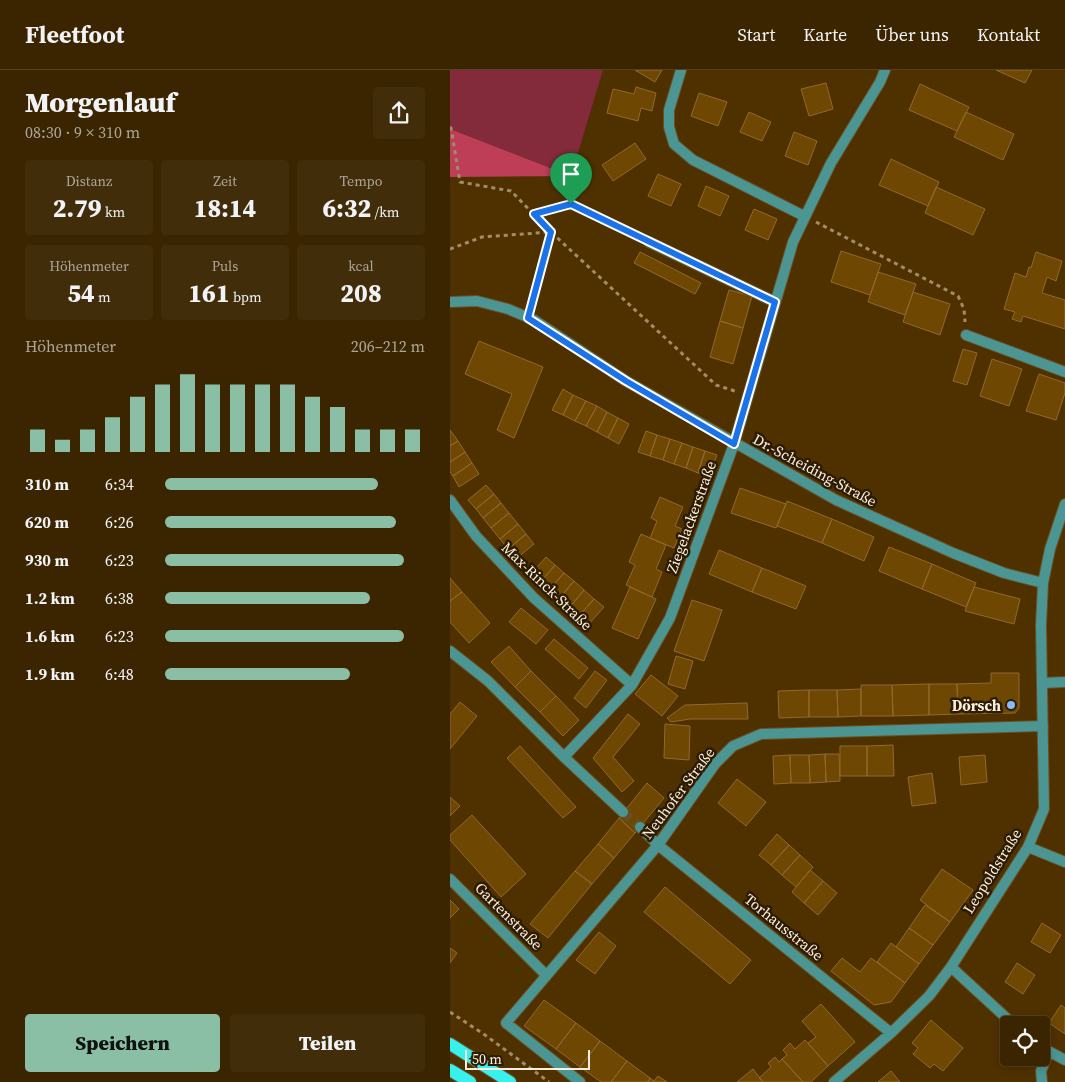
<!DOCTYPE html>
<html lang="de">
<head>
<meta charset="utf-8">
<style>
  body { margin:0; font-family:"Source Serif 4",serif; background:#422d0a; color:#f1f3f6; height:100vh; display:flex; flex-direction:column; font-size:19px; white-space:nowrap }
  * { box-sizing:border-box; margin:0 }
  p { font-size:16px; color:#aca599 }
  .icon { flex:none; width:28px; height:28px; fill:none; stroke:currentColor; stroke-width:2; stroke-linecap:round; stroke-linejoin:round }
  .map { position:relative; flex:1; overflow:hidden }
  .sheet { display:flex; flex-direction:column; background:#3b2500; width:450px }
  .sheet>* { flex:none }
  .fabs { position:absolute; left:550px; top:946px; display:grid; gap:10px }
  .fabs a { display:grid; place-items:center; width:50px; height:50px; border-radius:5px; background:#3b2500; box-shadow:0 2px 8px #0003,0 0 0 1px #544222; font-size:25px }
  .scale { position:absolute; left:15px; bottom:12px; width:125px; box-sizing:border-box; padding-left:5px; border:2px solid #fdefde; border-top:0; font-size:14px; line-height:18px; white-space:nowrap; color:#fdefde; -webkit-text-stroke:4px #2d1c04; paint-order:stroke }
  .pin { position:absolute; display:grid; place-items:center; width:42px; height:42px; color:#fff; margin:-51px -21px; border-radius:50% 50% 50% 0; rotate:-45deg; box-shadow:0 0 5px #0007 }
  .pin .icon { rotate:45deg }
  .round { display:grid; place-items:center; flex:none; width:52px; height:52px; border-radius:5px; background:#422d0a }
  .summary { display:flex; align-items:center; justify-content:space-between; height:85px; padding:0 25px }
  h1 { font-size:28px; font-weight:800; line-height:38px }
  .metrics { display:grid; grid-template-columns:repeat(3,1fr); gap:8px; height:85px; padding:5px 25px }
  .metrics div { display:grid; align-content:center; border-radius:5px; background:#422d0a; text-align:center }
  .metrics b { font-size:25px; font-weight:800 }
  .metrics small { font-size:14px; font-weight:400 }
  .metrics p { font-size:14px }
  .chart { height:140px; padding:10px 25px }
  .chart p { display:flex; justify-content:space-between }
  .chart svg { width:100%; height:90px; margin-top:5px; stroke:#8abfa5; stroke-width:6 }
  .button { display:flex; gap:10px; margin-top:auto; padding:10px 25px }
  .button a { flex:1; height:58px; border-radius:5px; background:#8abfa5; color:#111; font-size:20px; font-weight:800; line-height:58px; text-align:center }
  .button a+a { background:#422d0a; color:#f1f3f6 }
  ul { padding:0 25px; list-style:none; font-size:16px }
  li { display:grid; grid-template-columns:80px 60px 1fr; align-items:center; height:38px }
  li i { height:12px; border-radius:6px; background:#8abfa5 }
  header { display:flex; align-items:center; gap:30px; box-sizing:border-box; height:70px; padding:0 25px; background:#3b2500; border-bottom:1px solid #544222 }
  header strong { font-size:24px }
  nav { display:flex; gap:28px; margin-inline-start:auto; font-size:18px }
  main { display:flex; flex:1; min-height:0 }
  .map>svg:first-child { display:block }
  .green { fill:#832a3b }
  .forest { fill:#be3d57 }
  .building { fill:#6e4702; stroke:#92682e }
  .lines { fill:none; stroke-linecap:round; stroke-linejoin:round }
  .minor-tunnel { stroke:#694e21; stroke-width:10; stroke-dasharray:10 5; stroke-linecap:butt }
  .service-casing { stroke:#6b4f24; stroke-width:12 }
  .minor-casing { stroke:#6b4f24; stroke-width:12 }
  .primary-casing { stroke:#6b4f24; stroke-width:14 }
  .path { stroke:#a28c6a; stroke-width:3; stroke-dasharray:4 4; stroke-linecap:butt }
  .service { stroke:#4b9593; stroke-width:10 }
  .minor { stroke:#4b9593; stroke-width:10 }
  .primary { stroke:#38f1ed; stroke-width:12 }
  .route-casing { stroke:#fff; stroke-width:10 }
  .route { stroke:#1a73e8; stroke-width:6 }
  .poi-dot { fill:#84bcfb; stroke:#2d1c04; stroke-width:2 }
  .labels { text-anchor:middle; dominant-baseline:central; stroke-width:5; stroke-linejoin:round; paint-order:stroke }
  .street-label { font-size:15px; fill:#fdefde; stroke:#2d1c04 }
  .poi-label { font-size:15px; font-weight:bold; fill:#fdefde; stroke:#2d1c04; text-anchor:end }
</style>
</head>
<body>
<header>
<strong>Fleetfoot</strong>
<nav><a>Start</a><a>Karte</a><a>Über uns</a><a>Kontakt</a></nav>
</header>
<main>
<section class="sheet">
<div class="summary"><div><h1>Morgenlauf</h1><p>08:30 · 9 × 310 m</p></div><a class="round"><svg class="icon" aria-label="share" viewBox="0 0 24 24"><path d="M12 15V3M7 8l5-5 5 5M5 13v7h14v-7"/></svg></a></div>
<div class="metrics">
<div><p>Distanz</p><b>2.79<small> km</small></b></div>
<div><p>Zeit</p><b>18:14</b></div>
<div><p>Tempo</p><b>6:32<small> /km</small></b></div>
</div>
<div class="metrics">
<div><p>Höhenmeter</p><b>54<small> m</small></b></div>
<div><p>Puls</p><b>161<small> bpm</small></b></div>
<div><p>kcal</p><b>208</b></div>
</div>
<div class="chart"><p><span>Höhenmeter</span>206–212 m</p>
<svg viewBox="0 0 160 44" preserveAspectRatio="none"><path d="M5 44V33M15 44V38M25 44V33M35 44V27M45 44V17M55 44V11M65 44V6M75 44V11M85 44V11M95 44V11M105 44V11M115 44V17M125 44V22M135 44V33M145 44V33M155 44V33"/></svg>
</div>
<ul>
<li><b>310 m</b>6:34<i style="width:82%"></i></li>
<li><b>620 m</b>6:26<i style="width:89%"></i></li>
<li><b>930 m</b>6:23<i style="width:92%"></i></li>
<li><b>1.2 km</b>6:38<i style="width:79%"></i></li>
<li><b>1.6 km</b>6:23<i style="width:92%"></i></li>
<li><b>1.9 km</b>6:48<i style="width:71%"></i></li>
</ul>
<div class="button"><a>Speichern</a><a>Teilen</a></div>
</section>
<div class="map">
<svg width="615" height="1012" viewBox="0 0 615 1012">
  <rect width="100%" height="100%" fill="#4f3100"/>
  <path class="green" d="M0,0H153L121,106L0,59Z"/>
  <path class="forest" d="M0,59L121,106L0,107Z"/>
  <path class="building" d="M185,0H212L205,12Z
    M546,0H582L575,13Z
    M376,13L383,39L359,46L351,19Z
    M470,14L519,37L507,61L459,40Z
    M186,17L206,23L202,41L191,38L188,51L157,43L163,19L184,24Z
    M249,23L277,32L268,56L241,46Z
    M299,42L321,52L312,71L290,62Z
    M516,42L564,64L553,90L504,67Z
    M344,62L367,71L358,95L335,86Z
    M185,73L196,89L163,111L152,95Z
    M441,89L489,112L478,136L429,115Z
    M208,104L231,114L221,136L198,126Z
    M256,116L279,126L270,146L248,136Z
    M486,117L535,139L523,165L475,143Z
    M304,139L327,149L318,170L295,160Z
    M391,181L431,194L420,225L381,212Z
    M190,182L251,213L245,224L184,193Z
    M586,182L612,191L606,211L597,207L592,223L615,230V259L573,246L571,252L562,249L565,242L554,239L565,203L576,207L579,197L581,198Z
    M428,202L466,214L455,245L418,232Z
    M279,220L302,226L293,258L270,251Z
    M463,222L500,234L490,265L453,252Z
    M270,251L293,258L283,294L260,287Z
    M29,271L93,297L64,368L47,360L62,324L15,304Z
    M513,279L527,283L517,315L503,311Z
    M542,289L572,299L559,336L530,326Z
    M589,304L615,313V323L606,350L576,341Z
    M113,319L123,325L113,345L102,340Z
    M123,325L136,331L125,351L113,345Z
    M136,331L147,336L136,356L125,351Z
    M147,336L157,342L147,362L136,356Z
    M157,342L168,348L158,368L147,362Z
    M168,348L179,354L169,374L158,368Z
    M0,360L8,371L0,376Z
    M196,361L207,365L200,386L188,382Z
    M207,365L220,369L213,390L200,386Z
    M220,369L232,373L224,394L213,390Z
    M8,371L15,382L0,392V376Z
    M232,373L243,377L236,398L224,394Z
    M243,377L255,381L248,403L236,398Z
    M255,381L267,385L259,406L248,403Z
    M15,382L22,393L3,406L0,402V392Z
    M22,393L29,404L9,417L3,406Z
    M36,415L44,424L26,439L18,430Z
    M290,418L336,434L326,458L281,443Z
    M44,424L51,433L33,448L26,439Z
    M210,427L233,437L225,456L232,459L224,478L200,468L207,451L201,448Z
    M337,431L382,449L372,473L327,456Z
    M51,433L59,443L41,458L33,448Z
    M59,443L68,454L50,469L41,458Z
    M382,449L424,467L414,491L372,473Z
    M68,454L76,464L58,479L50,469Z
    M76,464L84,474L66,489L58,479Z
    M191,464L216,475L206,499L212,502L202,527L176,515L185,495L179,492Z
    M439,477L482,494L472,519L429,501Z
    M269,480L312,498L302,522L259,504Z
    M96,487L105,495L90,513L80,505Z
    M482,494L526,513L516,537L472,519Z
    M105,495L114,503L98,521L90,513Z
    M312,498L356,516L346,539L302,522Z
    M114,503L124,511L109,529L98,521Z
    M0,508L12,522L0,531Z
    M124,511L134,520L119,538L109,529Z
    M180,517L206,529L188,569L162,558Z
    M524,517L570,529L564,554L515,541Z
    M134,520L144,529L129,546L119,538Z
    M12,522L40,553L19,573L0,552V531Z
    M144,529L154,537L138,555L129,546Z
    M242,530L272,540L254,591L224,581Z
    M71,538L98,560L86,574L59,552Z
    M104,569L138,598L129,609L95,579Z
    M59,576L81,601L65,617L41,592Z
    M226,586L243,591L235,619L218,614Z
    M81,601L106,626L90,642L65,617Z
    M145,601L157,610L136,638L124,628Z
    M541,603H569V638L565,643L508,644L507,614L541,613Z
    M201,605L228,626L212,646L185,624Z
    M479,614H507L508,644L479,645Z
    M479,614V645L443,646L442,615Z
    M411,615H442L443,646H411Z
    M411,619V646L388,647L387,620Z
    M359,620V647L329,648L328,621Z
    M359,620H387L388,647H359Z
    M106,626L129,650L113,666L90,642Z
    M10,632L27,646L0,679V644Z
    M297,633L298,649H240L221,652L217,648L235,635Z
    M178,644L190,654L163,687L184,711L172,722L143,688Z
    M215,654L240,656L239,690L214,688Z
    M443,675L444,706H417V676Z
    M70,676L126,737L113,748L57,688Z
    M390,676H417V706H390Z
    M375,684H389L390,711L376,712Z
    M375,684L376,712L360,713L359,685Z
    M340,685H359L360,713H341Z
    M340,685L341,713L324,714L323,686Z
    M535,685L537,712L511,715L509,687Z
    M482,703L486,733L462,736L458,707Z
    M287,709L316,732L296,756L268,733Z
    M197,713L214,728L185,763L169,748Z
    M0,727L10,736L0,746Z
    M22,745L76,804L51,827L0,770V765Z
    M169,748L185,763L164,788L148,774Z
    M327,764L339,775L321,795L309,785Z
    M148,774L164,788L142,814L125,801Z
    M339,775L350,785L332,805L321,795Z
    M350,785L363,797L346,817L332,805Z
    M492,799L523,820L500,852L470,830Z
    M360,800L373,811L354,833L342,822Z
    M125,801L142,814L98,868L80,854Z
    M373,811L387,823L368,845L354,833Z
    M215,817L301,890L280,914L194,842Z
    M0,830L9,839L0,848Z
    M475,835L500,852L483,875L459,858Z
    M592,853L611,865L600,883L581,872Z
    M459,858L483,875L469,894L446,877Z
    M149,862L166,876L145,904L126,890Z
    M441,873L469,894L455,913L427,892Z
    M0,878L7,883L0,893Z
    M392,888L410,902L421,888L455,913L441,932L424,935L381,901Z
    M567,893L585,905L573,924L555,912Z
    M94,930L126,953L106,979L74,956Z
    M371,934L405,972L378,996L358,973L366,967L352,951Z
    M611,935L615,938V964L599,953Z
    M481,950L513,978L493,1001L484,994L480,998L463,984L468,978L462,973Z
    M126,953L150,971L130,997L106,979Z
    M355,970L378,996L361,1012H353L332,989L337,985L333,980L340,973L345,979Z
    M150,971L177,991L161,1012H151L130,997Z
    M325,987L329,992L332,989L353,1012H313L309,1008L321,997L318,993Z
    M177,991L200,1008L198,1012H161Z
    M303,999L313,1012H287Z
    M441,1001L450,1012H428Z
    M208,1006L217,1012H198L200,1008L204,1011Z"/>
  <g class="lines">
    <path class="minor-tunnel" d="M173,742L190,757"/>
    <g class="service-casing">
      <path id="service" d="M199,172L325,232
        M592,613L615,612
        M592,1012L591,1001L599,982"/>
    </g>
    <g class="minor-casing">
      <path id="minor" d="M231,0L219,40V57L224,74L243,90L354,146
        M0,232L27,231L58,239L84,250L176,311L386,430L503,483L554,503L593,513
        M516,265L615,302
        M0,430L26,466L84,528L182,615
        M0,581L38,611L114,687L173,742
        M114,687L182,615L220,548L284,374L343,172L381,93L430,12L435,0
        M190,757L208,775L441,963
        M578,777L615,792
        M0,809L96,905
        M501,897L564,955
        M591,977L615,990
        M130,1012L56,953L208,775L265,694L283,676L311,664L593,656
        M384,1012L441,963L479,926L501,897L578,777L594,739L591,555L593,513L600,479L615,434"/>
    </g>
    <g class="primary-casing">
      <path id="primary" d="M0,974L60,1012
        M0,1000L20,1012"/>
    </g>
    <path class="path" d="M0,57L1,58L10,112L61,121L101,162L82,235
      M84,144L121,133L189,167
      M366,152L508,226L514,239L515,252
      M0,179L32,167L101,162L266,315L288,322
      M0,942L35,965L99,1012"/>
    <use href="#service" class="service"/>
    <use href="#minor" class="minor"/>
    <use href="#primary" class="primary"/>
  </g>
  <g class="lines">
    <g class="route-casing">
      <path id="route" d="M121,134L325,232L284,374L176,311L78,248L101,162L84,144Z"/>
    </g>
    <use href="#route" class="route"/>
  </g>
  <circle class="poi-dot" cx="561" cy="635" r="5"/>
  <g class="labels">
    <g class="street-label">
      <text transform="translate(365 400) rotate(28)">Dr.-Scheiding-Straße</text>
      <text transform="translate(241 447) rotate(-70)">Ziegelackerstraße</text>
      <text transform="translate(97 516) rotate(44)">Max-Rinck-Straße</text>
      <text transform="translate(228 723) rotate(-53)">Neuhofer Straße</text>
      <text transform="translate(542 801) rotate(-58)">Leopoldstraße</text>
      <text transform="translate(59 846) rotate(45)">Gartenstraße</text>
      <text transform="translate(334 857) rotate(39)">Torhausstraße</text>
    </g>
    <g class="poi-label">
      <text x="551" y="635">Dörsch</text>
    </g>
  </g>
</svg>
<div class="fabs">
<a><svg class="icon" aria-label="locate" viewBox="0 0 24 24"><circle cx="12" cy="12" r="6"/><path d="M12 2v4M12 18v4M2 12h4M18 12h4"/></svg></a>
</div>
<div class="scale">50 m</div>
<div class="pin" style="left:121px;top:134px;background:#1e9e55"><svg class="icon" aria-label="arrive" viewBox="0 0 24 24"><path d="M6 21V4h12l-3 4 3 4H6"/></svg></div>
</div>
</main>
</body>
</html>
